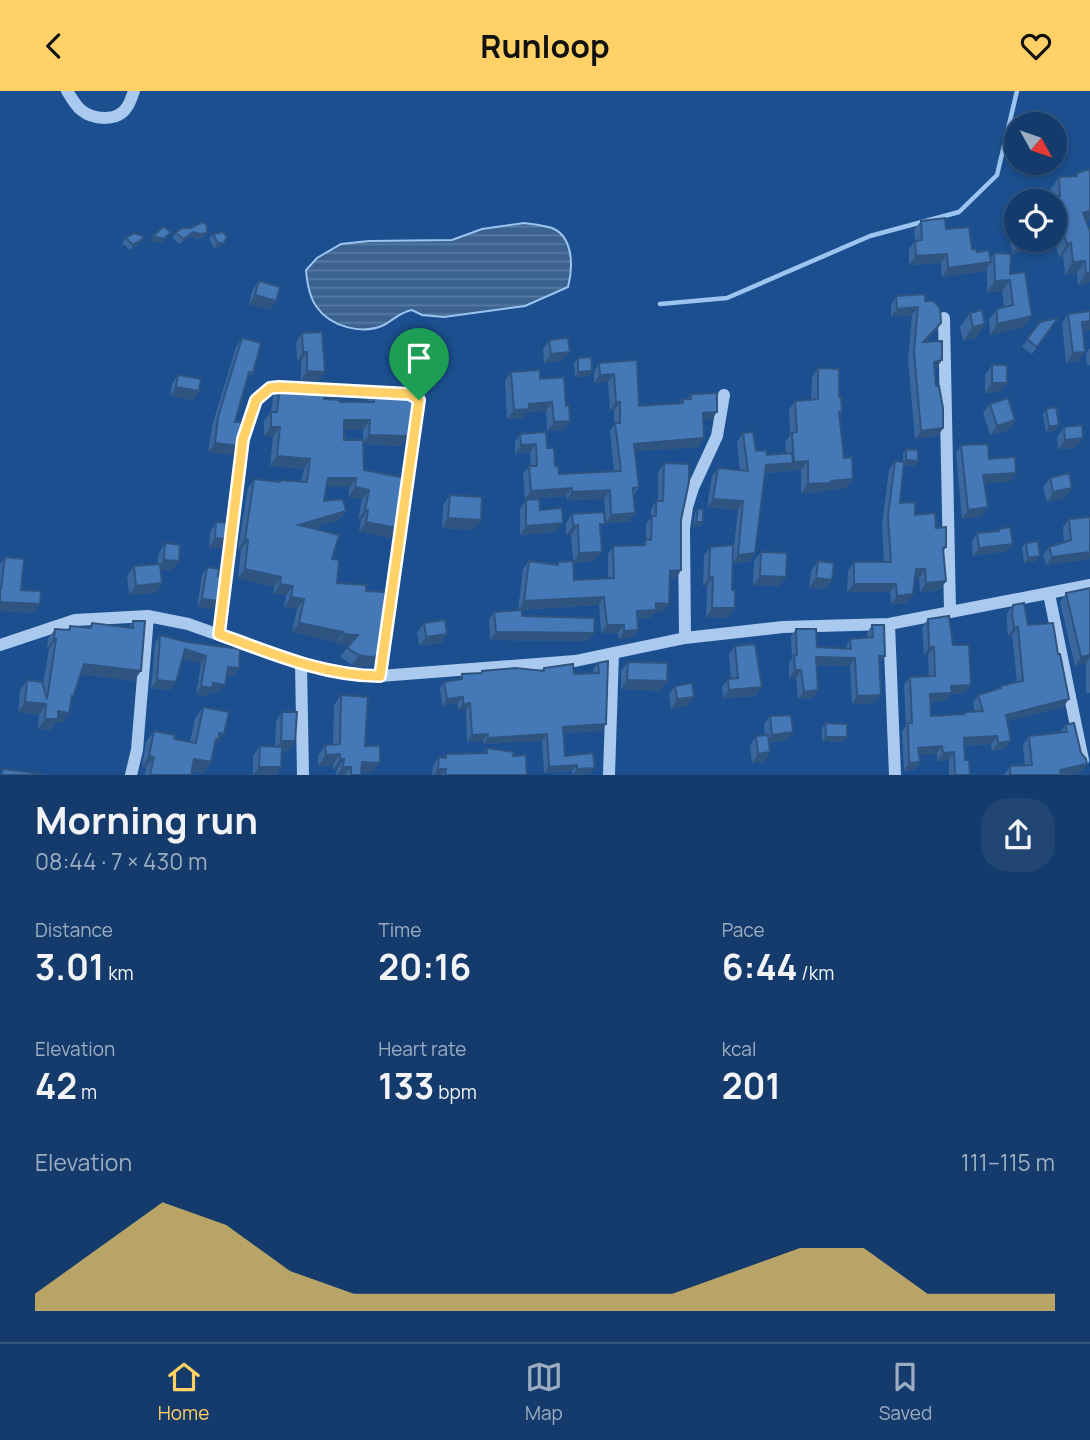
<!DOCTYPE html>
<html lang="en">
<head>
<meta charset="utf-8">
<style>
  body { margin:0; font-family:Manrope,sans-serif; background:#214673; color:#f1f3f6; height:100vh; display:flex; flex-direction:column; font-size:26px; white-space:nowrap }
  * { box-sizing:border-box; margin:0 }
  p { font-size:23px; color:#9dadc1 }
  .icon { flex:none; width:38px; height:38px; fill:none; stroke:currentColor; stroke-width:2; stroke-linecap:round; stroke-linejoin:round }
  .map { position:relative; height:684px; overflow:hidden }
  .drawer { display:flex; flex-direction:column; background:#143b6b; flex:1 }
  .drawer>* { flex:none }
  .needle { width:46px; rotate:130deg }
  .fabs { position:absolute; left:1004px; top:21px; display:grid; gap:14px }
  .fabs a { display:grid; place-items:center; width:63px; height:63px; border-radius:50%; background:#143b6b; box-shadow:0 4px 10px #0003,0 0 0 2px #33557e; font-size:35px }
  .pin { position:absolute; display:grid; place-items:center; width:60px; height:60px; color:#fff; margin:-72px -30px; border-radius:50% 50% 50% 0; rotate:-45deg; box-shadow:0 0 7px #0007 }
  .pin .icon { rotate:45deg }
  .round { display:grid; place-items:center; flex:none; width:74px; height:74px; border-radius:28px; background:#214673 }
  .head { display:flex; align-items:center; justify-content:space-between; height:119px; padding:0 35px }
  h1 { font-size:38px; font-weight:700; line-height:52px }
  .metrics { display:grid; grid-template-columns:repeat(3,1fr); gap:10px; height:119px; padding:7px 35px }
  .metrics div { display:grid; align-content:center }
  .metrics b { font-size:35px; font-weight:700 }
  .metrics small { font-size:19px; font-weight:400 }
  .metrics p { font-size:19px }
  .chart { height:196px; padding:14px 35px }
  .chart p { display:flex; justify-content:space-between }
  .chart svg { width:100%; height:126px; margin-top:7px; fill:#ffd166; opacity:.7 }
  header { display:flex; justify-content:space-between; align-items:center; height:91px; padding:0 35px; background:#ffd166; color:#111; font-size:32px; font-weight:700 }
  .dock { display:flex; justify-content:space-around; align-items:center; height:98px; border-top:2px solid #33557e; background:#143b6b; font-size:19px; color:#9dadc1 }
  .dock a { display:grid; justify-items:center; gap:4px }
  .dock .current { color:#ffd166 }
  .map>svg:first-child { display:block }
  .water { fill:url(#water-rules); stroke:#9cc4f0; stroke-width:2 }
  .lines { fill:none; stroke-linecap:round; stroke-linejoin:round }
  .stream { stroke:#9cc4f0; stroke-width:4.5 }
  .minor { stroke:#a9c9ee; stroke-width:12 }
  .wall { fill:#3a679d; fill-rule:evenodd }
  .shaded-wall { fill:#305480 }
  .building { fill:#4478b7; stroke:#305480; stroke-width:2 }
  .route-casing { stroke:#fff; stroke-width:14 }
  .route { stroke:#ffd166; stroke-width:9 }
</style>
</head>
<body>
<header><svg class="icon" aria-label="back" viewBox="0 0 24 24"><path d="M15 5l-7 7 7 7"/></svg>Runloop<svg class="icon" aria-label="heart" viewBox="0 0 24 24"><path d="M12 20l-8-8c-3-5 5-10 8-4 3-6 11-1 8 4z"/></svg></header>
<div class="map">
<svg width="1090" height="684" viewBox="0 0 1090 684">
  <defs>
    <pattern id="water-rules" width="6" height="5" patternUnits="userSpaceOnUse" patternTransform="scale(1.75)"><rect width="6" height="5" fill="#3c6290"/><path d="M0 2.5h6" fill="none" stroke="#597aa1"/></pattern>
  </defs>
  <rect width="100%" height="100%" fill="#1b4f8f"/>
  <path class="water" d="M524,132C533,133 543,134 552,137C574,146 573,177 568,196L525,215L444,226L422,224L412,219C400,221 395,228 384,234C362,244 330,236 316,215C309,205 307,191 306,179L317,167L341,153L369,150L452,149L482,138Z"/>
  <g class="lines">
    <path class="stream" d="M660,213L727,207L870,145L959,121L997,84L1017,0"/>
    <path class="minor" d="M67,0C71,6 75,14 81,19C93,29 118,31 127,16C130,12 132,5 134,0
      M944,227L950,519
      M1049,503L1083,669
      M889,533L895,684
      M219,543L243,348L256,309L270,297L410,303L419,308L418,317L380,585
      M685,547L684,438L687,416L693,397L717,345L724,304
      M0,554L75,529L148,525L188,533L301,573L362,585H380L575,570L685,547L783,536L889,533L1090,494
      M301,573L303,684
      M131,684L137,659L148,525
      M609,684L613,562"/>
  </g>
  <path class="wall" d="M1090,78V129L1086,130L1088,193L1078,194L1077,182L1065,184L1063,164L1059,166L1054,149H1055V110H1051L1050,99L1059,86L1075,85L1077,82Z
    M921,130L946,138L977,161L990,168L994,162L1010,183L1024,236L990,244L989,229L997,218L1004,216L1002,200L987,201V177L985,180L942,186L941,172L909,174V158L915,150L914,139Z
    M175,142H207L204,147L197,148L190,145L180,153L172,147Z
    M213,143L220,156L214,157L209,147Z
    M1017,143V149H1037L1030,158L1013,163L1010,152Z
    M145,146L142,151L130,159L122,152L126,147Z
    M259,190L276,210L269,219L249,213L252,200Z
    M896,205L925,210L941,232L925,251L942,269L936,277L935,278L936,295L943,337L938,345L915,348L908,269L912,224L891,226V214Z
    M1090,220V239L1083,240L1085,261L1079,270L1066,272L1062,232L1068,223Z
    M970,222L976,247L963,250L960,236Z
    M1058,227L1032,263L1022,256L1040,231Z
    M302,242L319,290H301V270H297L296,252Z
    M242,247L246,291L235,331L232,364L208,361L212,335L236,256Z
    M549,249L570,261L563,270L544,272L543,258Z
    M1090,257V274L1087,275L1086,263Z
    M578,267L592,280L589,285L575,286L574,272Z
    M637,269L639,315L680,312L682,308H687L691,303L711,329H704L699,356L635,360L639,396L634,404L629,431L606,432L604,408L567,409L566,405L525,408L523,383L529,375H531L530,361L515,363V351L520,343L547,357L559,383L614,380L610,340L614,334V319H610L608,291L594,292V280L599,272Z
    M992,274L1000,301L985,302V284Z
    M818,277L839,306L842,321L839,325L847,397L827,399L825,401L801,402V379L765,382L755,462L749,471L732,472V499L735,517L728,527L706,526L707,495H703L704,465L710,456L732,472L738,419L707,416L712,385L718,377L740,380L737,351L743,342L756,360L767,364L786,363L785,351L790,344L789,319L795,310L811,309L812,286Z
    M511,281L540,288L564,286V339L547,340L546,320L527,321L523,327L507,328L505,290Z
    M178,284L193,309L170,305L172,293Z
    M280,296L324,308L340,311H366L373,300L401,355L363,353L364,379L391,447L359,441L361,429H358L362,408L348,406L350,396H326L324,410L346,420L339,429L313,437L332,468L337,492L366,500L379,565L373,574L362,576L352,574L340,566L350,553H337V551L292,541L297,518L284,516L286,504L273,503L274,496L238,487L241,458H238L248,397L254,388L279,391L280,389L301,391L304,378L270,375L273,345H264V330L271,321L273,306ZM344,338L363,339V349H344Z
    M990,313L1015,329L1009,339L990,344L983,322Z
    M1046,318L1056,339L1046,341L1043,323Z
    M1064,336L1076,357L1058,358L1057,346Z
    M961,354L989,368L1010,391L984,392L982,425L962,428L956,362Z
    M906,358L918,370L915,375L904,374L900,412L915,424L936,437L946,456L943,461L946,490L940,499L920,501L919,487H915L907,512L891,513L890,501H847L848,480L854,471H884L882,434L889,379L895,370L903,371V363Z
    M664,372L681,429V479L676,487L670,488L663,521H655L650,527L637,528L632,547L619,548L618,542H601L599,514L518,519L523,478L529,470L556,474L558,471L573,470L571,444H566V432L572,423L601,438L602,461L595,470L573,472L574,489L608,487V463L613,455L642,454L646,448V433L651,427V418L656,410H658V381Z
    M1050,387L1072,397L1065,407L1047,411L1043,396Z
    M450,404L474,439L442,437L443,414Z
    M526,409L540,419L556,441L520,444V418Z
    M698,418L700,436H693L695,422Z
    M1069,428L1090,468L1046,474L1043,464L1049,456L1064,451L1063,436Z
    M216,431L227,448L221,457H209L210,441Z
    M999,438L1013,453L1007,460L973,465L972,450L977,442L997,440Z
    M165,452L172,479L161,478L162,492L156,502L129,504L127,485L134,475L157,473L159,462Z
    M1026,452L1036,470L1024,472L1022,456Z
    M761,461L786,486L779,495L753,494L754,470Z
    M5,466L21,499L40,513L33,522L0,520V473Z
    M818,470L826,498L809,497L811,480Z
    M207,476L218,485L213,518L197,516L202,484Z
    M1090,497V602H1086V572L1075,575L1060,511L1066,502Z
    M1013,514L1028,534L1058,563L1069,608L1063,616L1008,630L1005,658L992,660L991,653L964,655L965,669L970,684H949V669L937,670V663L919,664L920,671L914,679L904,680L902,640L906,635L904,594L910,586L929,585L928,564H924L922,536L928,528L953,554L971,594L965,602L951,603L946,610L931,611V625L963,623L965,621H975L973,612L978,604L999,598L1000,595L1017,592L1012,544L1008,545L1007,532V522Z
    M494,521L588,550L490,549L489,529Z
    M133,530L134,590L80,583L62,632L56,631L51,639L38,638L39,624L18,621L20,599L27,589L43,594L49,558H47L48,548L55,538L68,539L70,535L89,537L92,532L129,536Z
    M424,532L447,543L441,552L419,555L417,542Z
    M872,534L885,565L879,572L881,604L875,612L852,613L850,575L816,574L813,607L798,608L796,587H789V572L792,568L791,545L796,538L817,556L845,558L850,548L867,547V542Z
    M160,544L239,577L233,585L227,584L219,602L210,601L207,605L196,603L201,573L182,567L176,591L170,599L151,597L155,552Z
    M735,555L762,596L756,605L723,607L722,596L728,588H731L729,563Z
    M608,570L602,640L564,642L565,665L590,683L573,684L572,680L544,682L542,650L483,653V650L467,651L466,619H458V612L442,615L440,597L444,591L459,588L462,583H480L482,580L543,579L544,577L574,583H594L593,578L598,572Z
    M628,571L667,590L660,600L621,598V580Z
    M675,595L687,615L671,618L669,604Z
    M341,604L365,655L372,682H361V684H336L337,679H333V674L318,675V665L325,654H333L334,614Z
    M203,616L217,654H215L211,671L203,682L191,680V684H145L146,677L142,676L146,651L154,640L174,648L190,651L195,627Z
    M282,621L289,660H282L276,684H253V665L260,655L275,656L276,630Z
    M770,625L787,649L769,652L770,661L764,671L752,672L750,655L756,645L765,644L764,633Z
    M825,632L847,646L844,651L822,650V637Z
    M1065,634L1087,673L1081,682L1072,684H1004L1010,675H1025L1023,654L1029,645L1060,641Z
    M487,657L513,665L527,684H432L433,675L439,666L443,667L446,663L484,662Z"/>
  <path class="shaded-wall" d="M1090,120V129L1074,134L1083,122Z
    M171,141L168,146L161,152L150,150L153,145Z
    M193,141L207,142L204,147L197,148L190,145L180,153L184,148Z
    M145,146L142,151L130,159L133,154Z
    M1037,149L1030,158L1013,163L1019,153Z
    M218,152H224L220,156L214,157Z
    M1071,152L1063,164L1059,166L1067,153Z
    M947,163L941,172L909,174L916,165Z
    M1085,170L1077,182L1065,184L1073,171Z
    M991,171L985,180L942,186L948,177Z
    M1086,182H1090V190L1088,193L1078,194Z
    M1010,189L1002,200L987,201L995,190Z
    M255,204L276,210L269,219L249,213Z
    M918,216L912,224L891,226L897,218Z
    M1032,225L1024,236L990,244L997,233Z
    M1090,230V239L1076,240L1082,231Z
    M941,232L936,240L917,259L923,251Z
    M985,233L976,247L963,250L973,236Z
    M303,261H307L301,270H297Z
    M570,261L563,270L544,272L551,263Z
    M1085,261L1079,270L1066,272L1073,262Z
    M942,269L936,277L929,279L934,271Z
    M307,280L325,281L319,290H301Z
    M592,280L589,285L575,286L578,281Z
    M249,281L253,282L246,291Z
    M614,283L608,291L594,292L600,284Z
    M992,292H1007L1000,301L985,302Z
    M176,296L199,300L193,309L170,305Z
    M552,311L546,320L527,321L523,327L507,328L514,319L529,313Z
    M616,311H620L614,319H610Z
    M717,321L711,329L697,330L703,322Z
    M344,329H370L363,339L337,338Z
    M1015,329L1009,339L990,344L997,335Z
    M570,330L564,339L547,340L554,331Z
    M1059,334L1056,339L1046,341L1049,336Z
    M271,336H280L273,345H264Z
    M943,337L938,345L915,348L921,340Z
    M369,344L408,345L401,355L363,353Z
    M704,347L699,356L628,361L634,353Z
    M1083,347L1076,357L1058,358L1065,349Z
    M215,352L238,355L232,364L208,361Z
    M536,353L530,361L515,363L521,354Z
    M277,365L310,368L304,378L270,375Z
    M906,369L918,370L915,375L903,374Z
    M808,370L801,379L787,380L794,371Z
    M793,372L787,380L760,382L766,374Z
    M1016,382L1010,391L977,393L983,384Z
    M328,387H356L350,396H321Z
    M853,388L847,397L827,399L825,401L801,402L808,393Z
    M355,396L369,399L362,408L348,406Z
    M572,397L566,405L525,408L531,400Z
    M1072,397L1065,407L1047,411L1053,401Z
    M610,399L604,408L567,409L572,401Z
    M713,408L743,410L738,419L707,416Z
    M988,416L982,425L962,428L968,419Z
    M365,419H368L361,429H358Z
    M346,420L339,429L293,444L299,434Z
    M635,422L629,431L606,432L611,424Z
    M448,427L481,429L474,439L442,437Z
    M366,431L397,437L391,447L359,441Z
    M696,431H703L700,436H693Z
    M563,432L556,441L520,444L526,435Z
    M578,434L571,444H566L573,435Z
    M215,447L227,448L221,457H209Z
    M245,448L248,449L241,458H238Z
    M1013,453L1007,460L973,465L979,457Z
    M602,461L595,470L573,472L579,462Z
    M1090,461V468L1046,474L1052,466Z
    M755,462L749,471L732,472L738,464Z
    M1040,465L1036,470L1024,472L1028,467Z
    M164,469L179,470L172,479L157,478Z
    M245,478L281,486L274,496L238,487Z
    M916,478H925L919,487H909Z
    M681,479L676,487L665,488L670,480Z
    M760,485L786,486L779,495L753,494Z
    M709,486H713L707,495H703Z
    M816,487L832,489L826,498L809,497Z
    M946,490L940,499L920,501L926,492Z
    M162,492L156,502L129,504L136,495Z
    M280,493L293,495L286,504L273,503Z
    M854,493H896L890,501H847Z
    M913,503L907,512L891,513L897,505Z
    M291,506L304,508L297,518L284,516Z
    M604,506L599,514L518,519L524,510Z
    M202,508L219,510L213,518L197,516Z
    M0,511L40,513L33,522L0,520Z
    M656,512L669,513L663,521H655L650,527L632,528L637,520Z
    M712,517H735L728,527L706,526Z
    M299,532L344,541L337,551L292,541Z
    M607,534H624L618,542H601Z
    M1018,536L1012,544L1008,545L1014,537Z
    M638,539L632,547L619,548L624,540Z
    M496,541L594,542L588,550L490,549Z
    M344,543L358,544L351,554L337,553Z
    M447,543L441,552L419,555L426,546Z
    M54,547L56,548L49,558H47Z
    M929,556H934L928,564H924Z
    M185,558L206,565L201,573L179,566Z
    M359,564L379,565L373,574L362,576L352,574Z
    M1090,564V567L1086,572L1075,575L1081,566Z
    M879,565H885L879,572Z
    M816,566L855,567L850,575L810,574Z
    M84,573L141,580L134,590L77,583Z
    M228,576L239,577L233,585L222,584Z
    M795,579H801L796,587H789Z
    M157,589L176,591L170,599L151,597Z
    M627,589L667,590L660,600L621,598Z
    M213,592L225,594L219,602L210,601L207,605L196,603L201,595Z
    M971,594L965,602L951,603L946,610L925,611L930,603L951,595Z
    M762,596L756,605L723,607L729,599Z
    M818,599L813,607L798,608L804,601Z
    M881,604L875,612L852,613L857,605Z
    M463,606L458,612L442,615L447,608Z
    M694,606L687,615L671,618L677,608Z
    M1069,608L1063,616L1001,632L1006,624Z
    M25,611L46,613L39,624L18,621Z
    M470,612L466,619H458L463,613Z
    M58,620L69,622L62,632L56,631L51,639L38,638L45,628Z
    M606,633L602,640L559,642L563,636Z
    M793,641L787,649L766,652L772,644Z
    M219,642L224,643L217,654H215L208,659Z
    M488,643L483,650L467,651L472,644Z
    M547,643L542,650L483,653L488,647Z
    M997,645L991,653L958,655L964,647Z
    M826,646H847L844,651L822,650Z
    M281,650H295L289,660L274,659Z
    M1011,650L1005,658L992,660L998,652Z
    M942,655L937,663L913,665L918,657Z
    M770,661L764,671L752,672L758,663Z
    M954,661L949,669L937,670L943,662Z
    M340,663L333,674L318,675L326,664Z
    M149,665L154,666L146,677L142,676Z
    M194,668L211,671L203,682L186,679Z
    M340,668H344L337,679H333Z
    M362,671L380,672L372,682H354Z
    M920,671L914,679L904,680L909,672Z
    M1087,673L1081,682L1072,684H1056L1060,679Z
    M577,674L572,680L544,682L549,676Z
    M259,676H281L276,684H253Z
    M343,676H351L345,684H337Z
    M595,677L590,683L573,684L577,678Z
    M438,678H446L442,684H434Z"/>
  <path class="building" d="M1090,78V120L1083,122L1090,140V182H1086L1085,170L1073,171L1071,152L1067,153L1057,121L1055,105H1060L1059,86L1077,85V82Z
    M945,127L946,138L969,136L972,158H976L977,161L989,159L991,171L948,177L947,163L916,165L915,150L922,149L921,130Z
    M202,131L207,134V142L200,143L193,141L184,148L175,142L182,137H191Z
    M163,136L171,141L164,148L153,145Z
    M223,141L227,146L224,152H218L213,143Z
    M134,142L145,146L133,154L126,147Z
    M1018,149H1037L1019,153Z
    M994,162L1011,163L1010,183L1025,181L1032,225L997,233V218L1013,214L1010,189L995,190Z
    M259,190L280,196L276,210L255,204Z
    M925,203V210H933L940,217L941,232L923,251L942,250V269L934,271L936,295H939L943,317V337L921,340L914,260L918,216L897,218L896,205Z
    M982,219L985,233L973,236L970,222Z
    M1090,220V230L1082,231L1085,261L1073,262L1068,223Z
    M1058,227L1037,256L1027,248L1040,231Z
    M322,241L325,281L307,280V261H303L302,242Z
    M242,247L261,252L253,282L249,281L235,331H242L238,355L215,352L218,326Z
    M568,247L570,261L551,263L549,249Z
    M591,266L592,280L578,281V267Z
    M637,269L639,315L683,312L682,308H691V303L717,302V321L703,322L704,347L634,353L639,396L633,397L635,422L611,424L610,399L572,401V397L531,400L529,375H537L536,353L521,354L520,343L546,341L547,357H554L555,375H558L559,383L621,380L615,332H620V311H616L614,283L600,284L599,272Z
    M992,274H1007V292H992Z
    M818,277L839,278V306H841L842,321H839L844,367L852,366L853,388L831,390V392L808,393V370L794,371L792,342L797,341L795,310L818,308Z
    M540,279V288L564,286L566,315L569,314L570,330L554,331L552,311L529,313V318L514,319L511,281Z
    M178,284L201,288L199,300L176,296Z
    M280,296L325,301L324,308L340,309V311H374L373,300L415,302L408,345L369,344L370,329H344V349H363L364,379L405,387L397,437L366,431L368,419H365L369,399L355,396L356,387H328L324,410L343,408L346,420L299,434L339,444L332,468L339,469L337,492L366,494V500L385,501L384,532L379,565L369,566L359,564L347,557L358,544L344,543V541L299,532L304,508L291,506L293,495L280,493L281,486L245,478L248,449L245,448L254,388L280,391V389L307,391L310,368L277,365L280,336H271V321H277Z
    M1008,307L1015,329L997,335L990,313Z
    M1056,316L1059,334L1049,336L1046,318Z
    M1082,334L1083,347L1065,349L1064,336Z
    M753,341L756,360L766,359L767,364L792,362L793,372L766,374L755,462L738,464L743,410L713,408L718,377L748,380L743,342Z
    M988,353L989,368L1015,366L1016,382L983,384L988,416L968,419L961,354Z
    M906,358L918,359V370L906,369Z
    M895,370L904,371L900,412L915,411V424L935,422L936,437L946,436V456L943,457L946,490L926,492L925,478H916L913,503L897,505L896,493H854V471H891L888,425Z
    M664,372L689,373V391L681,429V479L670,480L669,513L656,512V519L637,520L638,539L624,540V534H607L604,506L524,510L529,470L558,474V471L573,470L574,489L614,487L613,455L645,454L646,448L651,449L652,425H656V410H663Z
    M1069,382L1072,397L1053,401L1050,387Z
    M450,404L482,406L481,429L448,427Z
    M539,408L540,419L562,417L563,432L526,435V409Z
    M698,418H703V431H696Z
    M604,421L605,433H600L602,461L579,462L578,434L573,435L572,423Z
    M1090,426V461L1052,466L1049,456L1071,449L1069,428Z
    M216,431L229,432L227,448L215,447Z
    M1010,436L1013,453L979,457L977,442L999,440V438Z
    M1038,450L1040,465L1028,467L1026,452Z
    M165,452L180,454L179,470L164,469Z
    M733,454L732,499H735V517H712L713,486H709L710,456Z
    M761,461L787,462L786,486L760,485Z
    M5,466L24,468L21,499L41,500L40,513L0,511V498H1Z
    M818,470L834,472L832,489L816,487Z
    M160,473L162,492L136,495L134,475Z
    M207,476L219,478L218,485H222L219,510L202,508Z
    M1090,497V564L1081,566L1066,502Z
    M1024,512L1028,534L1053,532L1058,563H1060L1069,608L1006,624L1011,650L998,652L997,645L964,647L965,669H969L970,684H955L954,661L943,662L942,655L918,657L920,671L909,672L908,632H912L910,586L935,585L934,556H929L928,528L949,525L953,554H969L971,594L951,595L952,602L930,603L931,625L965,623V621L983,620L978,604L1001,597L1000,595L1023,590L1018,536L1014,537L1012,524L1013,514Z
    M522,519V525L595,527L594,542L496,541L494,521Z
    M445,529L447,543L426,546L424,532Z
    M133,530H145L141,580L84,573L73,606L72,605L69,622L58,620V628H45L46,613L25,611L27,589L42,591L47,608L56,548L54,547L55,538L70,539V535L91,537L92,532L133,537Z
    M872,534H884L885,565H879L881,604L857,605L855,567L816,566L818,599L804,601L801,579H795L794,564H797L796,538H816L817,556L851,558L850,548L873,546Z
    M160,544L187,551L240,558L239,577L228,576L225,594L213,592L212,597L201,595L206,565L185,558L176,591L157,589Z
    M755,553L762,596L729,599L728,588L738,587L735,555Z
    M608,570L606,633L563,636L565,665L593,662L595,677L577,678V674L549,676L547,643L488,647V643L472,644L470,612L463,613V606L447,608L444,591L462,588V583L482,582V580L515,577L544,580V577L573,573L574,583L599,582L598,572Z
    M628,571L668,572L667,590L627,589Z
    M692,592L694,606L677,608L675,595Z
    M341,604L368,606L365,655H380V672L362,671L361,684H351V676H343L344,668H340V663L326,664L325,654L340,653Z
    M203,616L229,621L224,643L219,642V648H216L211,671L194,668L191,684H150L154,666L149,665L154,640L175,644L174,648L196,652Z
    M282,621H297L295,650H281Z
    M791,624L793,641L772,644L770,625Z
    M825,632L847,633V646H826Z
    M1074,632L1081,662L1086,668L1087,673L1060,679L1061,684H1010V675L1032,674L1029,645L1067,641L1065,634Z
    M768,644L770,661L758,663L756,645Z
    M260,655L282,656L281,676H259Z
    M487,657L514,661L513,665L526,664L527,684H445L446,678H438L439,666L446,667V663L487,662Z
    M3,678L42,683V684H2Z"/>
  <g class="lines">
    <g class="route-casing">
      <path id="route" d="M279,296L410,303L419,309L380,585C324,585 271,562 219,543L243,348L256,309L270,297Z"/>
    </g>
    <use href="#route" class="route"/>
  </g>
</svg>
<div class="fabs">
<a><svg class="needle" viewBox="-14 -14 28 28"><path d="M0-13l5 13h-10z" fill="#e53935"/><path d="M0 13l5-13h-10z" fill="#9dadc1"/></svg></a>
<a><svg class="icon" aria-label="locate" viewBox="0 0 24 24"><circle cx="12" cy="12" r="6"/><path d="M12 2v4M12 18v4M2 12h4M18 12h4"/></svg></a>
</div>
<div class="pin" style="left:419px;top:309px;background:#1e9e55"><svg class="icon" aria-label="arrive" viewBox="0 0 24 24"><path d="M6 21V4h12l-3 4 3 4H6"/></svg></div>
</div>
<section class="drawer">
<div class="head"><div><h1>Morning run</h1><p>08:44 · 7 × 430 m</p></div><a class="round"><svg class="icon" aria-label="share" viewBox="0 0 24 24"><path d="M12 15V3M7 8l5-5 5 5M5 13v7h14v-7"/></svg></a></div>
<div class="metrics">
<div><p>Distance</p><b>3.01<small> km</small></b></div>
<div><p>Time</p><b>20:16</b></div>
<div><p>Pace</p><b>6:44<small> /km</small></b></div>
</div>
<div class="metrics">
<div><p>Elevation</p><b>42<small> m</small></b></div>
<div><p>Heart rate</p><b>133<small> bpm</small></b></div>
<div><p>kcal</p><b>201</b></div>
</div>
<div class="chart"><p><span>Elevation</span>111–115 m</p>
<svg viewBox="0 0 160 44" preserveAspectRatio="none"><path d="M0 44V38L10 22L20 6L30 14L40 30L50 38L60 38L70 38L80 38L90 38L100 38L110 30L120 22L130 22L140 38L150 38L160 38V44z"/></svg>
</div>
</section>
<nav class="dock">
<a class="current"><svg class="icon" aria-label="home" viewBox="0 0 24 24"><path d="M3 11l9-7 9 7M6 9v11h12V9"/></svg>Home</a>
<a><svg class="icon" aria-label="map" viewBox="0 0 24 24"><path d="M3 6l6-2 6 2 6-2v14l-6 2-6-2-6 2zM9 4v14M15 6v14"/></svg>Map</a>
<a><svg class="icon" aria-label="saved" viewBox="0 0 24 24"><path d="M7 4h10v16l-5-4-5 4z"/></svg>Saved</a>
</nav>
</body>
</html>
